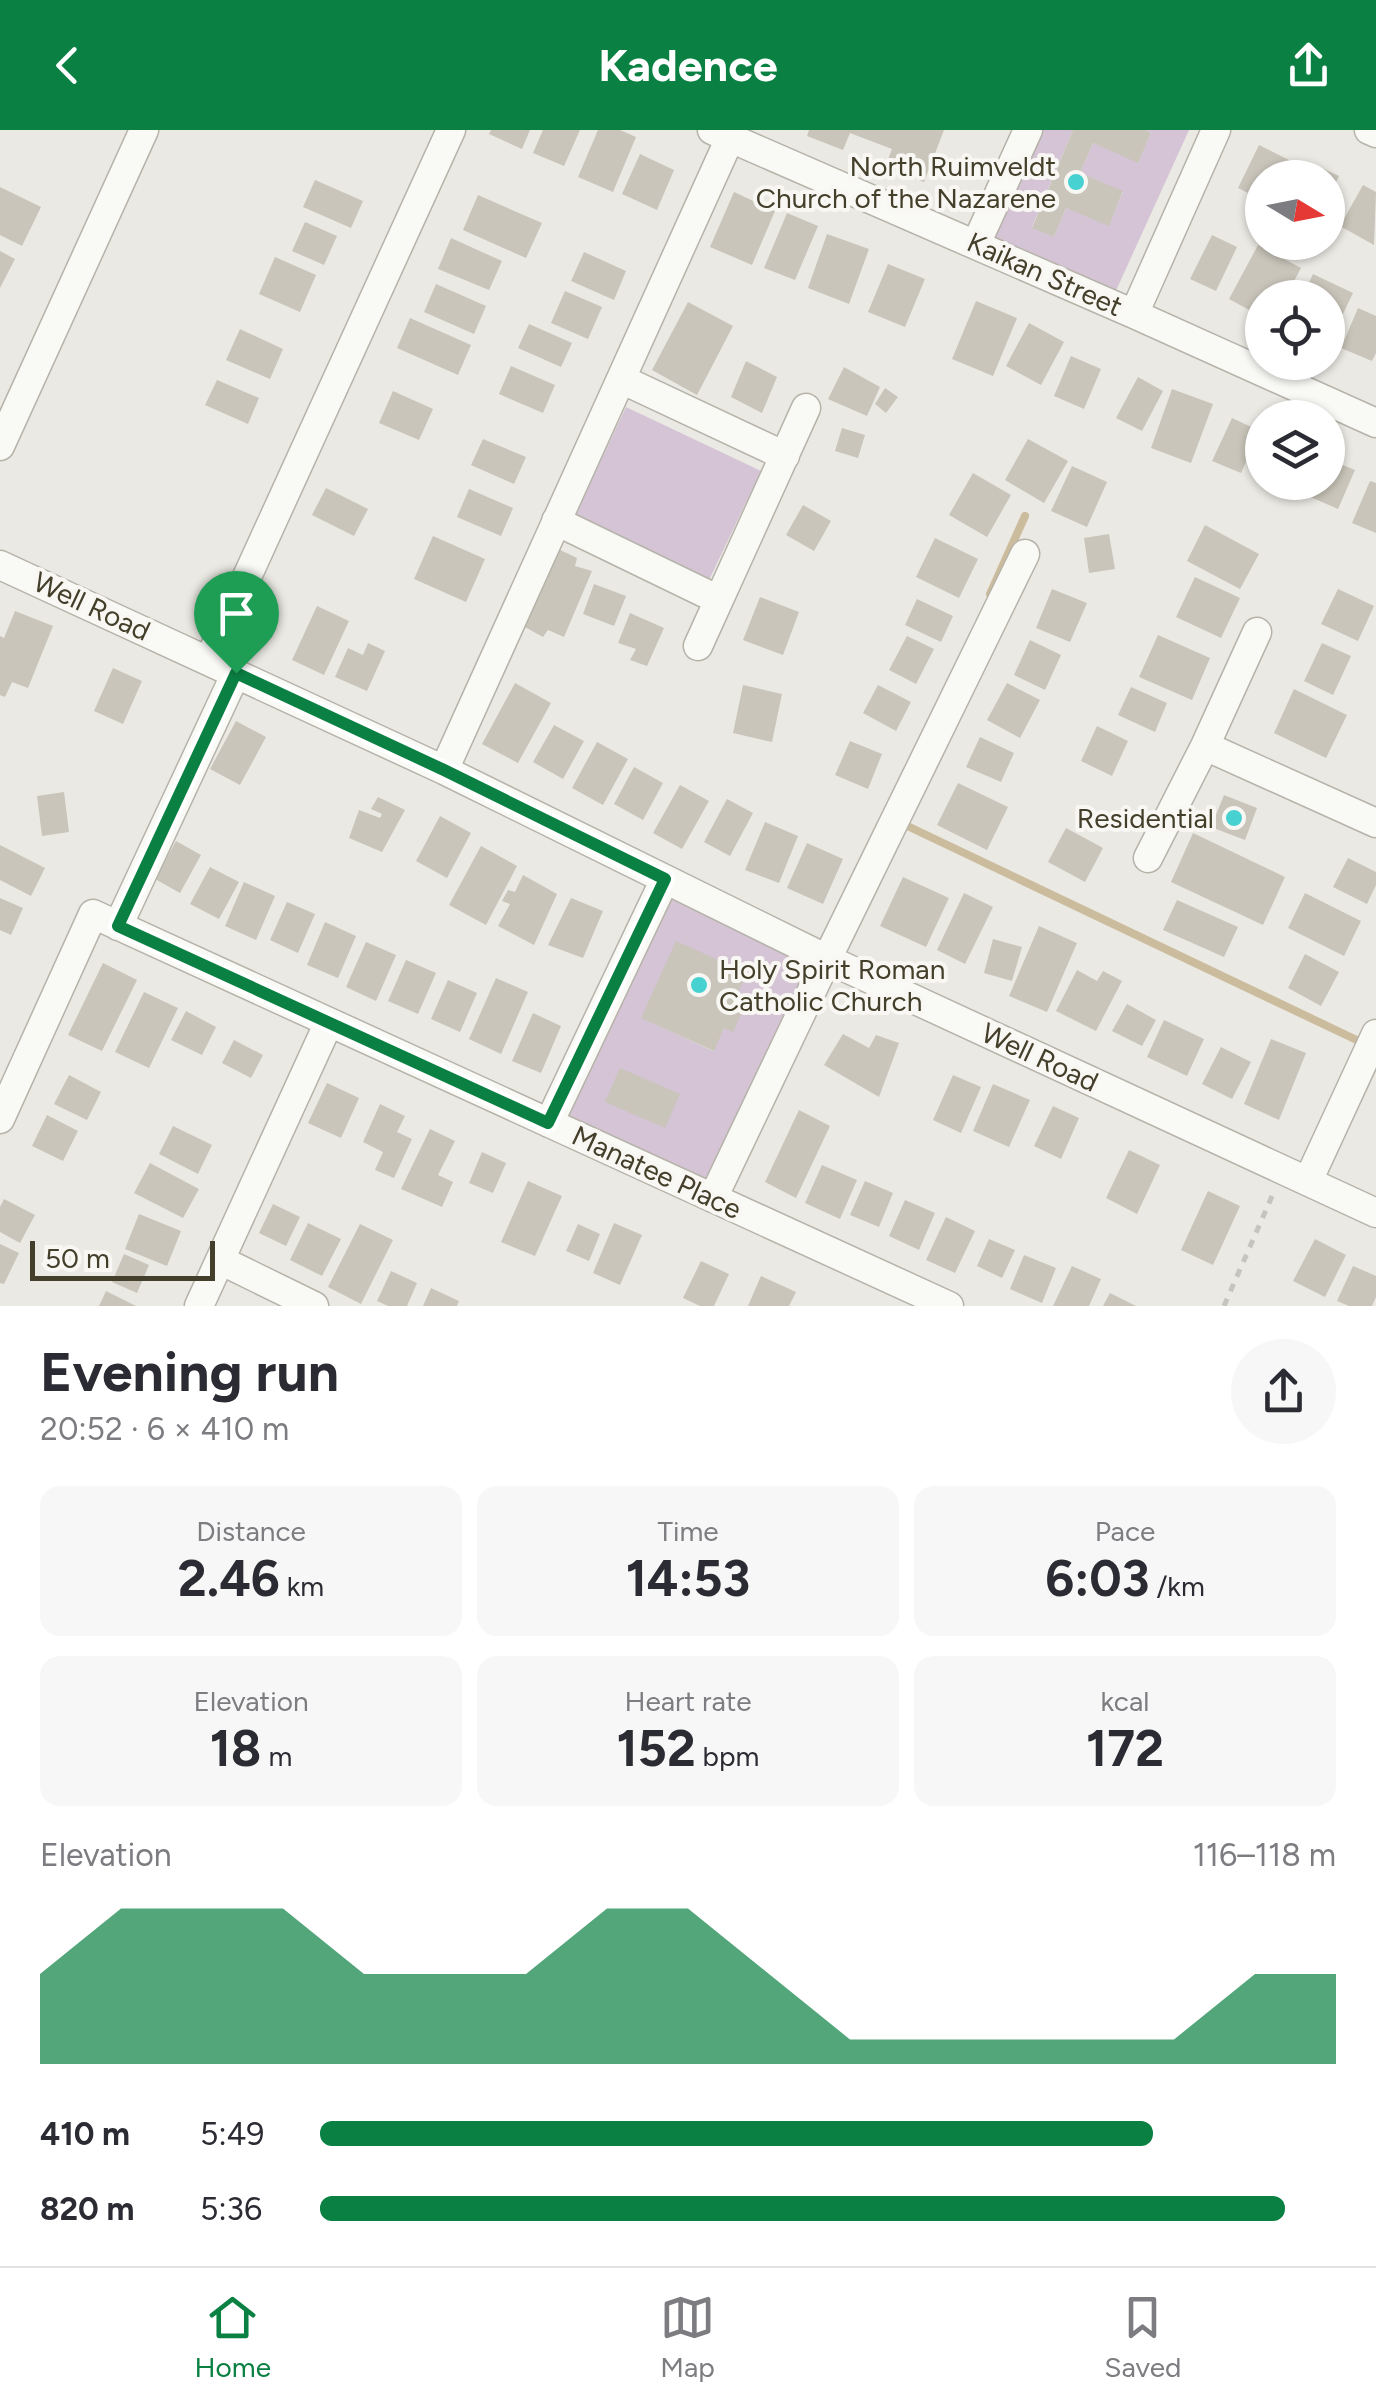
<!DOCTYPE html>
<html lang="en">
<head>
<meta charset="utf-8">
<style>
  body { margin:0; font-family:Figtree,sans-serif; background:#f7f7f7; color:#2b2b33; height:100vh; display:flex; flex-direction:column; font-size:38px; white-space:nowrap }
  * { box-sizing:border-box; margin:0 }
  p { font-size:32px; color:#7c7c81 }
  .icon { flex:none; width:55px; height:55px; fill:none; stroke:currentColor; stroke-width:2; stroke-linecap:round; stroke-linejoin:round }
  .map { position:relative; height:1176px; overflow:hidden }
  .sheet { display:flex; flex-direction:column; background:#fff; flex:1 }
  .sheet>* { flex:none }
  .needle { width:65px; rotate:100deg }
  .buttons { position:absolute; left:1245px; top:30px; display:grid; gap:20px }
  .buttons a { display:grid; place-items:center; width:100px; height:100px; border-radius:50%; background:#fff; box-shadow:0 2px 8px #0004; font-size:50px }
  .scale { position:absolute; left:30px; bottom:25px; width:185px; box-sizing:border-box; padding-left:10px; border:5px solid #443f2a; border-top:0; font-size:28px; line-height:35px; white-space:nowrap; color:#443f2a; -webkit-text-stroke:8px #f9f7f3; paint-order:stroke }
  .pin { position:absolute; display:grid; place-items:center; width:85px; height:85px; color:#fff; margin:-102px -42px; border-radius:50% 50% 50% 0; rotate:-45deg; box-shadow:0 0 10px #0007 }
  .pin .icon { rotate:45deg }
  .round { display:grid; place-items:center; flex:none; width:105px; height:105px; border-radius:52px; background:#f7f7f7 }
  .overview { display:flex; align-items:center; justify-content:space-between; height:170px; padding:0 40px }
  h1 { font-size:55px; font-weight:700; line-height:75px }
  .stats { display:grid; grid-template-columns:repeat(3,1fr); gap:15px; height:170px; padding:10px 40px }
  .stats div { display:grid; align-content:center; border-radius:20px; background:#f7f7f7; text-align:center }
  .stats b { font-size:50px; font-weight:700 }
  .stats small { font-size:28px; font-weight:400 }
  .stats p { font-size:28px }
  .chart { height:280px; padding:20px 40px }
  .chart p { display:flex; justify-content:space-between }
  .chart svg { width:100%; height:180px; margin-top:10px; fill:#0b8043; opacity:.7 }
  ul { padding:0 40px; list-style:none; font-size:32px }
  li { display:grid; grid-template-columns:160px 120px 1fr; align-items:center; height:75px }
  li i { height:25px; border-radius:12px; background:#0b8043 }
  header { display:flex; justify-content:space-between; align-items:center; height:130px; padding:0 40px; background:#0b8043; color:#fff; font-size:45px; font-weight:700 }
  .dock { display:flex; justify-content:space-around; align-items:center; height:140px; border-top:2px solid #e1e1e2; background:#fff; font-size:28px; color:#7c7c81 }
  .dock a { display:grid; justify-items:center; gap:5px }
  .dock .current { color:#0b8043 }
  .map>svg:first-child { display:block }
  .green { fill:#d4c4d5; fill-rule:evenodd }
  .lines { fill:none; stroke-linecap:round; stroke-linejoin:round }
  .stream { stroke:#ccbc9e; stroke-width:8 }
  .building { fill:#c9c5ba }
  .minor-casing { stroke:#b6b3a8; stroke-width:31 }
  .path { stroke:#c6c5bd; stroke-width:5; stroke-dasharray:8 8; stroke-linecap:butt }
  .minor { stroke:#f9f9f6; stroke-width:28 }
  .route-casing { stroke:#fff; stroke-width:20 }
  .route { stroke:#0b8043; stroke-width:12 }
  .poi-dot { fill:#48d1d1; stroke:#f9f7f3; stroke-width:4 }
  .labels { text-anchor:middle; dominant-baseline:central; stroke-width:8; stroke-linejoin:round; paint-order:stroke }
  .poi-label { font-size:28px; fill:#443f2a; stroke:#f9f7f3; text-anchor:end }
  .street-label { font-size:28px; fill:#443f2a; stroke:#f9f7f3 }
</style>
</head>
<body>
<header><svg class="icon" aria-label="back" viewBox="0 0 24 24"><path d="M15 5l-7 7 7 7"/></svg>Kadence<svg class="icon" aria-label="share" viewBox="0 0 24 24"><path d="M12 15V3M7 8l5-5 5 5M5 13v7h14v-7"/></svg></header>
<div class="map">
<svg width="1376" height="1176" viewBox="0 0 1376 1176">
  <rect width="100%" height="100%" fill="#ebe9e3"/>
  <path class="green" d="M1043,0H1073L1032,97L1054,107L1066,78L1109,95L1123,62L1080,43L1093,13L1138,32L1151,3L1145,0H1189L1114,165L993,110Z
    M626,277L761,341L709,450L575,386Z
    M669,763L809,832L705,1053L563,984ZM746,843L736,867L746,871L724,898L713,921L642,888Z"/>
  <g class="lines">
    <path class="stream" d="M990,464L1025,386
      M899,692L1365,914"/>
  </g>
  <path class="building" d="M491,0H530L522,19L489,4Z
    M543,0H580L564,36L533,23Z
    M598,0H620L636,7L613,62L578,47Z
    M809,0H944L924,52L885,37L892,19L850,3L843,20L807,6Z
    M1073,0H1145L1151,3L1138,33L1093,13L1080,43L1123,61L1109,96L1066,78L1054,107L1032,98Z
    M1259,15L1291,31L1283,48H1262V70L1238,58Z
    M640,24L674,40L657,80L622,64Z
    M1309,32L1339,46L1328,69V48H1302Z
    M315,50L363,71L351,98L303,77Z
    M1363,55L1376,62L1374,115L1340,96Z
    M0,57L41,77L22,116L0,105Z
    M734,62L775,81L752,135L710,117Z
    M478,65L542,93L526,128L463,100Z
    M787,83L818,96L795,150L764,138Z
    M305,92L337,106L324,135L292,121Z
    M827,104L869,119L849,174L808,158Z
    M1212,105L1237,117L1216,161L1190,149Z
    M451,108L502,131L489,160L438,139Z
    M1258,115L1301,138L1285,168H1262V187L1229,169Z
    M0,121L15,129L0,158Z
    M584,122L626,141L614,170L571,151Z
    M275,127L316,145L300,182L259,164Z
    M888,134L925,149L905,197L868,182Z
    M1313,144L1353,163L1328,215V168H1302Z
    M436,154L486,176L474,204L424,182Z
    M565,161L602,177L588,209L551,193Z
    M976,171L1017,188L993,246L952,229Z
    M688,172L733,196L697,265L652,240Z
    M1358,178L1376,186V223L1372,231L1341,218Z
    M410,188L471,215L458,245L397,218Z
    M1029,193L1064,212L1041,255L1006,236Z
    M529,194L572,213L561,237L518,218Z
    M240,199L283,219L270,249L226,230Z
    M1071,226L1101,239L1084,279L1054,266Z
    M746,231L777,247L762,283L731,267Z
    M511,236L555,255L543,283L499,264Z
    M844,237L880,257L867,286L828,269Z
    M1138,247L1163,261L1142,301L1116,288Z
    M217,250L259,268L248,294L205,275Z
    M885,258L898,267L886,283L875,274Z
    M1172,259L1213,274L1191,333L1151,318Z
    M393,261L433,279L419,310L379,293Z
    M1232,288L1260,301L1241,343L1212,331Z
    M842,298L865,305L858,328L835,321Z
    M483,309L526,327L514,354L471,335Z
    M1028,309L1068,331L1044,373L1005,350Z
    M1328,329L1355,340L1338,379L1306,365L1312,352H1328Z
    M1072,336L1107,352L1087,397L1051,381Z
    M973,343L1011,365L987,407L949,385Z
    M1370,351L1376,353V403L1352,393Z
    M326,358L368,379L354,406L312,385Z
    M469,359L513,378L501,406L457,387Z
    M803,375L831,391L814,421L786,405Z
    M1205,395L1259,424L1240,459L1187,431Z
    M1109,404L1115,439L1089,443L1084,408Z
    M433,406L485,429L466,472L414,449Z
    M935,408L978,429L959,468L916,447Z
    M556,418L577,428L575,436L592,441L564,507L548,500L543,507L523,496Z
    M1195,447L1240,468L1221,508L1176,487Z
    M594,454L626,466L614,496L583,484Z
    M1052,459L1087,473L1070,512L1036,498Z
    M1338,459L1374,476L1358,511L1321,494Z
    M760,467L799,482L783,525L743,510Z
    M917,469L953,486L941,512L905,495Z
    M317,476L349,491L324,545L292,530Z
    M15,481L53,496L28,558L12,552L5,567L0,565V506L4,508Z
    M630,483L664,498L647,536L630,530L636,519L618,513Z
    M1158,505L1210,528L1192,570L1139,547Z
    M907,506L934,519L916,554L889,540Z
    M1030,510L1061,525L1045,560L1014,545Z
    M368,513L385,521L367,561L335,547L348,518L363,525Z
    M1322,513L1351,526L1333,565L1304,551Z
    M113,538L142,551L123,594L94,581Z
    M515,553L551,573L518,633L482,614Z
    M1007,553L1040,570L1020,608L987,590Z
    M743,555L782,564L772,612L733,603Z
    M878,555L911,572L896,601L863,583Z
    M1131,557L1167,573L1155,602L1118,585Z
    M1294,559L1347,585L1326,628L1274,603Z
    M236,591L266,607L240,655L210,639Z
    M554,595L584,611L563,649L533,632Z
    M1097,596L1128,611L1112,646L1081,631Z
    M980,607L1014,623L1001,652L966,637Z
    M850,611L882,624L868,659L835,645Z
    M597,612L628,629L603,675L572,658Z
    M634,637L663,653L643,690L614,674Z
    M958,653L1008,677L987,720L937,695Z
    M680,655L709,671L682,719L653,703Z
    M64,662L69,702L42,706L37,666Z
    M1224,665L1257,678L1245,710L1211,697Z
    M378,667L405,680L382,722L349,708L359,680L380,688L382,684L371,679Z
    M727,669L753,683L730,726L704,712Z
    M440,686L471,703L447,748L416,731Z
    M765,692L798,706L779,753L745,740Z
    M1066,698L1103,718L1085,752L1048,732Z
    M1193,703L1285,747L1263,795L1171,752Z
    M176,711L201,725L180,763L155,749Z
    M807,713L843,729L823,774L787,758Z
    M0,715L45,738L31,766L0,750Z
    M481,716L517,736L486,795L449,775Z
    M1348,728L1376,742V755L1367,774L1333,757Z
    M210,737L239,752L219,789L190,774Z
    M523,745L557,764L534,815L498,796L510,774L502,771L508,760L515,762Z
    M903,747L949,768L926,817L880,796Z
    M244,752L275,766L256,810L225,796Z
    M964,763L993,777L965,834L937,820Z
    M1305,763L1361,791L1344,826L1288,798Z
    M0,768L23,778L11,805L0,800Z
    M571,768L603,781L583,828L548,815Z
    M1177,770L1238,797L1224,827L1163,800Z
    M287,772L315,784L298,823L270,810Z
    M325,792L356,806L338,848L307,835Z
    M1039,796L1077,813L1047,882L1009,866Z
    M993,809L1022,817L1012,851L984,843Z
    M676,811L747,843L736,867L747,871L733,902L724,898L714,921L641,888Z
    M366,812L396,825L376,871L346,857Z
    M1305,824L1339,842L1321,876L1288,858Z
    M406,830L436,843L418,884L388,871Z
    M103,833L137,850L102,921L68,905Z
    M1077,840L1097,851L1103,841L1122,851L1096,901L1056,881Z
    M496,848L528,862L501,924L469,909Z
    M448,850L477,863L460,902L431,889Z
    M144,862L178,878L149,938L115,922Z
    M1127,874L1156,890L1142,916L1112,901Z
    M186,881L216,897L202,925L171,910Z
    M533,883L561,896L541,943L512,931Z
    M1164,890L1204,909L1187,946L1147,927Z
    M843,904L869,918L876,905L899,913L879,967L824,935Z
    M1271,909L1306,923L1279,990L1244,974Z
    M234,910L263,925L251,948L222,933Z
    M1221,917L1251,932L1232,969L1202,954Z
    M620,938L680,964L665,998L605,972Z
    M69,945L101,962L87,990L54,974Z
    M953,945L981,957L961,1003L933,990Z
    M327,953L359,968L341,1008L308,993Z
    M993,954L1030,970L1009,1017L973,1001Z
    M380,974L405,986L397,1002L412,1009L394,1048L375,1040L383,1022L363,1012Z
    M1053,976L1079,988L1061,1029L1034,1016Z
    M799,980L830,996L796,1068L765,1052Z
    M47,985L78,1001L63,1031L32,1016Z
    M173,996L212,1015L198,1044L159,1024Z
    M430,999L455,1011L438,1045L453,1052L442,1077L401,1059Z
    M1129,1020L1160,1035L1137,1084L1106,1068Z
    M482,1022L506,1033L493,1063L469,1053Z
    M150,1033L199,1059L183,1088L134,1063Z
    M822,1035L857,1050L840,1089L805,1073Z
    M528,1051L562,1066L535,1126L501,1112Z
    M865,1051L893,1063L879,1097L850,1085Z
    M1208,1061L1240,1076L1213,1135L1181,1120Z
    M4,1069L35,1085L20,1113L0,1102V1077Z
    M905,1070L935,1083L919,1120L889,1106Z
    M273,1074L300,1087L286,1116L259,1103Z
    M139,1084L181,1101L167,1136L125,1119Z
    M946,1087L975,1101L955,1143L926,1130Z
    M308,1093L341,1109L322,1146L290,1130Z
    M614,1093L642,1105L620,1155L593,1143Z
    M360,1094L393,1110L361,1174L328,1157Z
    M578,1094L600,1104L589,1131L566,1121Z
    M989,1109L1015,1120L1002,1148L977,1136Z
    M1315,1109L1346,1125L1325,1167L1293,1151Z
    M0,1114L19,1123L4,1154L0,1153Z
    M124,1124L149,1135L137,1163L112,1152Z
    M1024,1125L1056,1138L1042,1173L1010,1159Z
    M701,1131L729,1144L714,1176H700L683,1168Z
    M1072,1136L1101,1149L1089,1176H1053Z
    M1353,1136L1376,1146V1167L1372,1176H1349L1337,1171Z
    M391,1141L417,1153L407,1176H388L377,1171Z
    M761,1146L796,1162L789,1176H748Z
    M431,1158L459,1171L457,1176H423Z
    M106,1161L136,1176H99Z
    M1110,1163L1136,1176H1103Z"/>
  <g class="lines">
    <g class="minor-casing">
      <path id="minor" d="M712,0L1134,184L1376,293
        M1369,0L1376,3
        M976,114L1028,0
        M1134,184L1216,0
        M621,249L785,326
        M0,316L144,0
        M556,391L719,470
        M0,435L444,640L827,829L1376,1083
        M698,516L806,278
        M209,530L451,0
        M1205,616L1376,693
        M444,640L730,8
        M1148,728L1205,616L1257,502
        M118,796L236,543
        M0,989L93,784L949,1176
        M549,993L665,749
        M1308,1051L1376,904
        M713,1068L827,829L1025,424
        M220,1130L314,1176
        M199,1176L329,892"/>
    </g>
    <path class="path" d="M1224,1176L1273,1064"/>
    <use href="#minor" class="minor"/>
  </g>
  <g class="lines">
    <g class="route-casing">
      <path id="route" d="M236,543L444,640L665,749L548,993L118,796Z"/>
    </g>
    <use href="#route" class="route"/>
  </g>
  <g class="poi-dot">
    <circle cx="1076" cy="52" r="10"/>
    <circle cx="1234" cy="688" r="10"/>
    <circle cx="699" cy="855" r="10"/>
  </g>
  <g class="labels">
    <g class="poi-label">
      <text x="1056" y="36">North Ruimveldt<tspan x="1056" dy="32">Church of the Nazarene</tspan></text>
      <text x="1214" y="688">Residential</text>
      <text x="719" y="839" text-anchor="start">Holy Spirit Roman<tspan x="719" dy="32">Catholic Church</tspan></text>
    </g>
    <g class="street-label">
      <text transform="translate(1045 144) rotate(24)">Kaikan Street</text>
      <text transform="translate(92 476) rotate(25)">Well Road</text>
      <text transform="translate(1040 927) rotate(25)">Well Road</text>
      <text transform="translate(657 1042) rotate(25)">Manatee Place</text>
    </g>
  </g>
</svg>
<div class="buttons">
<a><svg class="needle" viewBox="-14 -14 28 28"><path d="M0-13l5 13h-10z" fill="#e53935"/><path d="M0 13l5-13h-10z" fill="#7c7c81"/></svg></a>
<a><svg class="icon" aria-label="locate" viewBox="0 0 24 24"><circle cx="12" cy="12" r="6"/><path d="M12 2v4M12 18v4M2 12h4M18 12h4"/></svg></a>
<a><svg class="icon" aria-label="layers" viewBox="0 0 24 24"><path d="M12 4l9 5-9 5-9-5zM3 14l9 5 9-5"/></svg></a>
</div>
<div class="scale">50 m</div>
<div class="pin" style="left:236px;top:543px;background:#1e9e55"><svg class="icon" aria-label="arrive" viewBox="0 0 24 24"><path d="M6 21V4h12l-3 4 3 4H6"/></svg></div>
</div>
<section class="sheet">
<div class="overview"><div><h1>Evening run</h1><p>20:52 · 6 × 410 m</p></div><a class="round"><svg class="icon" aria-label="share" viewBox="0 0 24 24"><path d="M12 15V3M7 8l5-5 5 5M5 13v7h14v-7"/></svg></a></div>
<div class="stats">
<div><p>Distance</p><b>2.46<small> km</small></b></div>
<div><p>Time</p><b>14:53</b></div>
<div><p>Pace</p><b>6:03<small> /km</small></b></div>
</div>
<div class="stats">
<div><p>Elevation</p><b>18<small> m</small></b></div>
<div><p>Heart rate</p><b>152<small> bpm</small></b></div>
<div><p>kcal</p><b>172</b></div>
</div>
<div class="chart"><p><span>Elevation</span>116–118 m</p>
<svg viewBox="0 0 160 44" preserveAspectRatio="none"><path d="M0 44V22L10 6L20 6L30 6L40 22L50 22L60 22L70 6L80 6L90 22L100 38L110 38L120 38L130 38L140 38L150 22L160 22V44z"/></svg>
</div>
<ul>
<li><b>410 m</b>5:49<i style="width:82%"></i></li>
<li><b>820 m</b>5:36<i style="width:95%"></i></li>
</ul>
</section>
<nav class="dock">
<a class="current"><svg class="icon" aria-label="home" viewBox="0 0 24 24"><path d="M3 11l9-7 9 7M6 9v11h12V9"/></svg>Home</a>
<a><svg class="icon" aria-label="map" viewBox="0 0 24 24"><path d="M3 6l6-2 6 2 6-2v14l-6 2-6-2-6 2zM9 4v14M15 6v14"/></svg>Map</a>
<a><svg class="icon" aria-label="saved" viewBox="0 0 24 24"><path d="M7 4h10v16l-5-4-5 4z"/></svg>Saved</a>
</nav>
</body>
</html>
